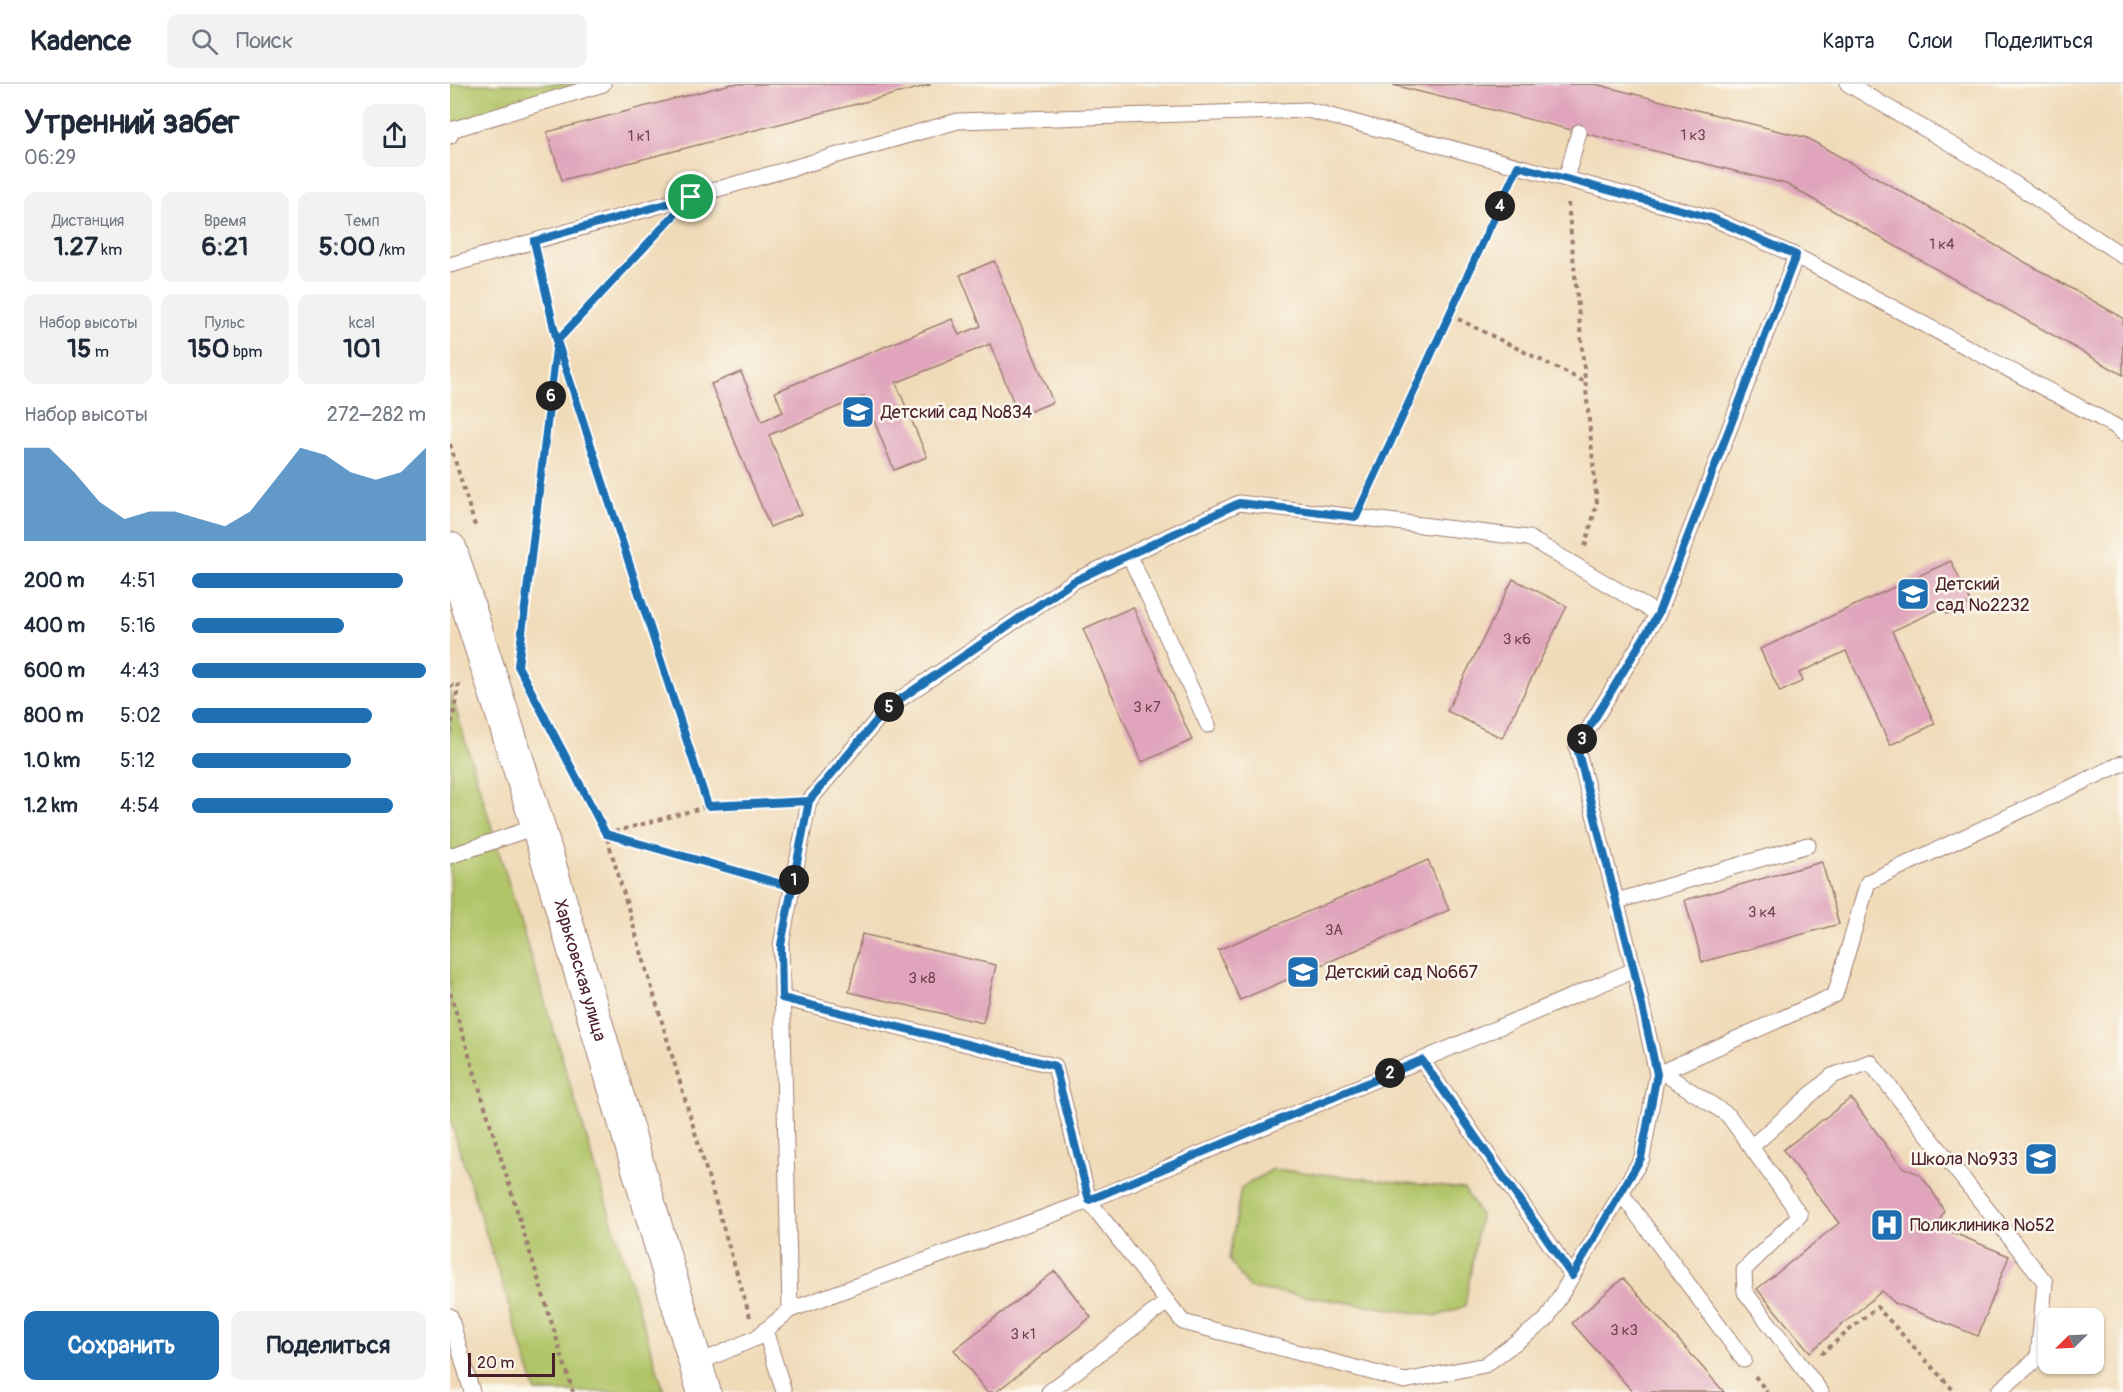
<!DOCTYPE html>
<html lang="ru">
<head>
<meta charset="utf-8">
<style>
  body { margin:0; font-family:Pangolin,sans-serif; background:#f2f2f3; color:#1f2937; height:100vh; display:flex; flex-direction:column; font-size:22px; white-space:nowrap }
  * { box-sizing:border-box; margin:0 }
  p { font-size:20px; color:#747a83 }
  .icon { flex:none; width:33px; height:33px; fill:none; stroke:currentColor; stroke-width:2; stroke-linecap:round; stroke-linejoin:round }
  .map { position:relative; flex:1; overflow:hidden }
  .drawer { display:flex; flex-direction:column; background:#fff; width:450px }
  .drawer>* { flex:none }
  .needle { width:39px; rotate:246deg }
  .tools { position:absolute; left:1588px; top:1224px; display:grid; gap:12px }
  .tools a { display:grid; place-items:center; width:66px; height:66px; border-radius:12px; background:#fff; box-shadow:0 2px 4px #0004; font-size:30px }
  .scale { position:absolute; left:18px; bottom:15px; width:87px; box-sizing:border-box; padding-left:6px; border:3px solid #4a1f2b; border-top:0; font-size:16px; line-height:21px; white-space:nowrap; color:#4a1f2b; -webkit-text-stroke:4px #fbf7ec; paint-order:stroke }
  .pin { position:absolute; display:grid; place-items:center; width:51px; height:51px; color:#fff; margin:-26px; border:3px solid #fff; border-radius:50%; box-shadow:0 2px 6px #0007 }
  .km { position:absolute; width:30px; height:30px; margin:-15px; border-radius:50%; background:#222; color:#fff; font-size:16px; line-height:30px; text-align:center }
  .round { display:grid; place-items:center; flex:none; width:63px; height:63px; border-radius:12px; background:#f2f2f3 }
  .head { display:flex; align-items:center; justify-content:space-between; height:102px; padding:0 24px }
  h1 { font-size:33px; font-weight:700; line-height:45px }
  .stats { display:grid; grid-template-columns:repeat(3,1fr); gap:9px; height:102px; padding:6px 24px }
  .stats div { display:grid; align-content:center; border-radius:12px; background:#f2f2f3; text-align:center }
  .stats b { font-size:26px; font-weight:700 }
  .stats small { font-size:16px; font-weight:400 }
  .stats p { font-size:16px }
  .chart { height:168px; padding:12px 24px }
  .chart p { display:flex; justify-content:space-between }
  .chart svg { width:100%; height:108px; margin-top:6px; fill:#1f6fb2; opacity:.7 }
  .cta { display:flex; gap:12px; margin-top:auto; padding:12px 24px }
  .cta a { flex:1; height:69px; border-radius:12px; background:#1f6fb2; color:#fff; font-size:24px; font-weight:700; line-height:69px; text-align:center }
  .cta a+a { background:#f2f2f3; color:#1f2937 }
  ul { padding:0 24px; list-style:none; font-size:20px }
  li { display:grid; grid-template-columns:96px 72px 1fr; align-items:center; height:45px }
  li i { height:15px; border-radius:8px; background:#1f6fb2 }
  header { display:flex; align-items:center; gap:36px; box-sizing:border-box; height:84px; padding:0 30px; background:#fff; border-bottom:2px solid #e0e1e3 }
  header strong { font-size:28px }
  nav { display:flex; gap:33px; margin-inline-start:auto; font-size:21px }
  .search { width:420px; height:54px; background:#f2f2f3; display:flex; align-items:center; gap:15px; box-sizing:border-box; padding:0 21px; border-radius:12px; color:#747a83; font-size:22px }
  main { display:flex; flex:1; min-height:0 }
  .map>svg:first-child { display:block }
  .green { fill:#b1c467; stroke:#7e7249; stroke-width:1.5 }
  .building { fill:#e0a5bc }
  .lines { fill:none; stroke-linecap:round; stroke-linejoin:round }
  .service-casing { stroke:#9d7d72; stroke-width:17 }
  .tertiary-casing { stroke:#9d7d72; stroke-width:35 }
  .path { stroke:#9d7d72; stroke-width:4; stroke-dasharray:4.5 4.5; stroke-linecap:butt }
  .service { stroke:#fff; stroke-width:15 }
  .tertiary { stroke:#fff; stroke-width:33 }
  .route-casing { stroke:#fff; stroke-width:12 }
  .route { stroke:#1f6fb2; stroke-width:8 }
  .labels { text-anchor:middle; dominant-baseline:central; stroke-width:5; stroke-linejoin:round; paint-order:stroke }
  .number-label { font-size:15px; fill:#70404f }
  .poi-label { font-size:18px; fill:#4a1f2b; stroke:#fbf7ec; text-anchor:start }
  .street-label { font-size:18px; fill:#4a1f2b; stroke:#fbf7ec }
</style>
</head>
<body>
<header>
<strong>Kadence</strong>
<div class="search"><svg class="icon" aria-label="search" viewBox="0 0 24 24"><circle cx="10" cy="10" r="6"/><path d="M15 15l6 6"/></svg>Поиск</div>
<nav><a>Карта</a><a>Слои</a><a>Поделиться</a></nav>
</header>
<main>
<section class="drawer">
<div class="head"><div><h1>Утренний забег</h1><p>06:29</p></div><a class="round"><svg class="icon" aria-label="share" viewBox="0 0 24 24"><path d="M12 15V3M7 8l5-5 5 5M5 13v7h14v-7"/></svg></a></div>
<div class="stats">
<div><p>Дистанция</p><b>1.27<small> km</small></b></div>
<div><p>Время</p><b>6:21</b></div>
<div><p>Темп</p><b>5:00<small> /km</small></b></div>
</div>
<div class="stats">
<div><p>Набор высоты</p><b>15<small> m</small></b></div>
<div><p>Пульс</p><b>150<small> bpm</small></b></div>
<div><p>kcal</p><b>101</b></div>
</div>
<div class="chart"><p><span>Набор высоты</span>272–282 m</p>
<svg viewBox="0 0 160 44" preserveAspectRatio="none"><path d="M0 44V6L10 6L20 16L30 28L40 35L50 32L60 32L70 35L80 38L90 32L100 19L110 6L120 9L130 16L140 19L150 16L160 6V44z"/></svg>
</div>
<ul>
<li><b>200 m</b>4:51<i style="width:90%"></i></li>
<li><b>400 m</b>5:16<i style="width:65%"></i></li>
<li><b>600 m</b>4:43<i style="width:100%"></i></li>
<li><b>800 m</b>5:02<i style="width:77%"></i></li>
<li><b>1.0 km</b>5:12<i style="width:68%"></i></li>
<li><b>1.2 km</b>4:54<i style="width:86%"></i></li>
</ul>
<div class="cta"><a>Сохранить</a><a>Поделиться</a></div>
</section>
<div class="map">
<svg width="1673" height="1308" viewBox="0 0 1673 1308">
  <rect width="100%" height="100%" fill="#fbf7ec"/>
  <filter id="ink" filterUnits="userSpaceOnUse"><feTurbulence type="fractalNoise" baseFrequency=".0167" numOctaves="2"/><feDisplacementMap in="SourceGraphic" scale="12" xChannelSelector="R" yChannelSelector="G"/><feConvolveMatrix kernelMatrix="1 2 1 2 8 2 1 2 1" color-interpolation-filters="sRGB"/></filter>
  <filter id="wash" filterUnits="userSpaceOnUse"><feTurbulence type="fractalNoise" baseFrequency=".008" numOctaves="4" result="noise"/><feDisplacementMap in="SourceGraphic" scale="24" xChannelSelector="R" yChannelSelector="G"/><feGaussianBlur stdDeviation="1.35" result="paint"/><feColorMatrix in="noise" values="0 0 0 0 0 0 0 0 0 0 0 0 0 0 0 0 0 1.4 0 .05"/><feComposite in="paint" operator="in"/></filter>
  <g filter="url(#wash)">
    <rect width="100%" height="100%" fill="#f0dbb9"/>
    <path class="green" d="M0,0H153L0,47Z
      M0,607L214,1308H86L0,1036Z
      M823,1085L1014,1105L1030,1131L1015,1222L988,1232L799,1204L779,1175L791,1104Z"/>
    <g id="blocks">
      <path class="building" d="M281,0H480V1L112,96L97,48Z
        M1145,0L1357,54L1673,234V291L1336,100L943,1Z
        M544,177L603,318L569,332L540,260L446,299L477,373L444,386L414,312L319,351L351,430L320,443L261,300L291,288L312,337L333,328L325,308L502,235L509,251L531,242L510,191Z
        M1501,477L1521,519L1497,530L1494,523L1442,547L1485,640L1440,661L1396,567L1349,589L1353,597L1330,608L1310,565Z
        M1063,495L1117,522L1052,654L997,627Z
        M683,523L742,656L692,678L633,545Z
        M978,776L999,826L790,916L768,866Z
        M1372,778L1389,840L1252,878L1235,816Z
        M412,850L546,881L533,939L399,908Z
        M1401,1014L1452,1083L1469,1090L1480,1103L1494,1127L1487,1142L1559,1172L1528,1252L1445,1219L1432,1207L1360,1268L1307,1205L1389,1139L1333,1066Z
        M605,1187L641,1233L546,1308H537L504,1266Z
        M1173,1194L1226,1253L1274,1308H1183L1122,1239Z"/>
    </g>
  </g>
  <g filter="url(#ink)">
    <use href="#blocks" fill-opacity="0" stroke="#9d7d72" stroke-width="1.5"/>
    <g class="lines">
      <g class="service-casing">
        <path id="service" d="M1398,0L1535,80L1673,172
          M0,52L1,46L153,0
          M1116,95L1129,48
          M0,181L508,37L858,26L1262,134L1346,172L1665,342L1673,349
          M679,471L758,641
          M1208,530L1346,172
          M0,772L88,742
          M1167,817L1358,761
          M332,914L605,982L639,1117L733,1238L955,1297L1035,1281L1096,1236L1192,1074L1207,990
          M972,976L1122,1192
          M1212,988L1278,1031L1350,1131L1294,1186L1295,1208L1371,1308
          M1301,1063L1382,992L1420,978L1595,1198L1588,1274L1548,1308
          M1171,1109L1294,1276
          M340,1226L331,861L359,717L437,624L624,497L789,419L1079,454L1208,530L1127,664L1184,886
          M0,1232L22,1308
          M315,1246L334,1308
          M246,1280L306,1254L340,1226L639,1117L1184,886L1207,990L1385,911L1418,798L1673,679
          M599,1308L717,1218"/>
      </g>
      <g class="tertiary-casing">
        <g id="tertiary">
          <path id="s1" d="M0,465L88,742L254,1308"/>
        </g>
      </g>
      <path class="path" d="M1118,119L1147,419L1135,463
        M89,178L107,257L259,722
        M1000,231L1135,298
        M0,360L26,445
        M915,413L1059,101
        M69,576L107,257L212,144
        M0,603L8,599
        M78,603L156,750L300,1233
        M0,648L9,599
        M156,750L259,722L337,718
        M157,750L323,797
        M0,909L123,1308
        M1371,1270L1427,1223L1505,1308
        M1305,1292L1317,1308"/>
      <use href="#service" class="service"/>
      <use href="#tertiary" class="tertiary"/>
    </g>
  </g>
  <g class="lines" filter="url(#ink)">
    <g class="route-casing">
      <path id="route" d="M241,113L107,257L258,722L359,717L331,861L332,914L605,982L639,1116L972,976L1122,1192L1191,1074L1207,990L1184,886L1127,664L1208,530L1346,171L1262,134L1068,82L906,433L789,419L624,497L437,624L359,717L342,803L156,750L68,582L107,257L84,157L241,113"/>
    </g>
    <use href="#route" class="route"/>
  </g>
  <defs>
    <g id="school-square" transform="scale(1.725)"><rect x="-9" y="-9" width="18" height="18" rx="4" fill="#1f6fb2" stroke="#fbf7ec"/><path d="M0-5L7-2L0 1L-7-2ZM-4 1L0 2.5L4 1V4Q0 6-4 4Z" fill="#fff"/></g>
    <g id="hospital-square" transform="scale(1.725)"><rect x="-9" y="-9" width="18" height="18" rx="4" fill="#1f6fb2" stroke="#fbf7ec"/><path d="M-5-5h3v3.5h4V-5h3V5h-3V1.5h-4V5h-3Z" fill="#fff"/></g>
  </defs>
  <g fill-rule="evenodd">
    <use href="#school-square" x="408" y="328"/>
    <use href="#school-square" x="1463" y="510"/>
    <use href="#school-square" x="853" y="888"/>
    <use href="#school-square" x="1591" y="1075"/>
    <use href="#hospital-square" x="1437" y="1141"/>
  </g>
  <g class="labels">
    <g class="number-label">
      <text x="1243" y="51">1 к3</text>
      <text x="189" y="52">1 к1</text>
      <text x="1492" y="160">1 к4</text>
      <text x="1067" y="555">3 к6</text>
      <text x="697" y="623">3 к7</text>
      <text x="1312" y="828">3 к4</text>
      <text x="884" y="846">3А</text>
      <text x="472" y="894">3 к8</text>
      <text x="1174" y="1246">3 к3</text>
      <text x="573" y="1250">3 к1</text>
    </g>
    <g class="poi-label">
      <text x="431" y="328">Детский сад №834</text>
      <text x="1486" y="500">Детский<tspan x="1486" dy="21">сад №2232</tspan></text>
      <text x="876" y="888">Детский сад №667</text>
      <text x="1568" y="1075" text-anchor="end">Школа №933</text>
      <text x="1460" y="1141">Поликлиника №52</text>
    </g>
    <g class="street-label">
      <text stroke="none"><textPath href="#s1" startOffset="441">Харьковская улица</textPath></text>
    </g>
  </g>
</svg>
<div class="tools">
<a><svg class="needle" viewBox="-14 -14 28 28"><path d="M0-13l5 13h-10z" fill="#e53935"/><path d="M0 13l5-13h-10z" fill="#747a83"/></svg></a>
</div>
<div class="scale">20 m</div>
<div class="pin" style="left:241px;top:113px;background:#1e9e55"><svg class="icon" aria-label="arrive" viewBox="0 0 24 24"><path d="M6 21V4h12l-3 4 3 4H6"/></svg></div>
<b class="km" style="left:344px;top:796px">1</b>
<b class="km" style="left:940px;top:989px">2</b>
<b class="km" style="left:1132px;top:655px">3</b>
<b class="km" style="left:1050px;top:122px">4</b>
<b class="km" style="left:439px;top:623px">5</b>
<b class="km" style="left:101px;top:312px">6</b>
</div>
</main>
</body>
</html>
